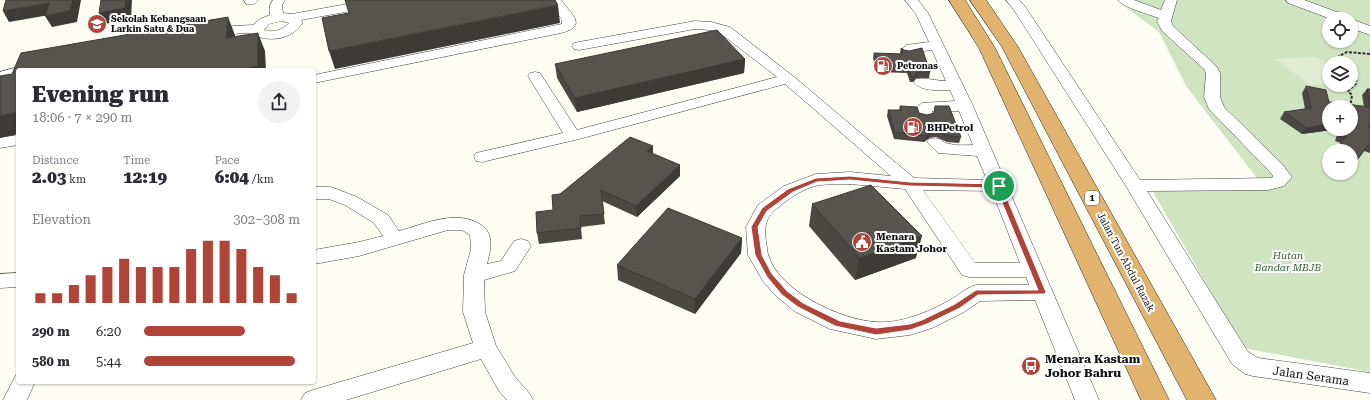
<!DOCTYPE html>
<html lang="en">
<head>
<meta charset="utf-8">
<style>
  body { margin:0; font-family:"Roboto Serif",serif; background:#f2f2f3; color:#2b2b33; height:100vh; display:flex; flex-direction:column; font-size:15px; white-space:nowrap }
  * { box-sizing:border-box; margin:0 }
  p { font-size:13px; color:#7c7c81 }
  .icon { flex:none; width:22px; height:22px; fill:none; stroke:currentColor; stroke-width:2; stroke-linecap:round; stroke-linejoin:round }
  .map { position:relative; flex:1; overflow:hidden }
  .sheet { position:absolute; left:16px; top:68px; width:300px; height:316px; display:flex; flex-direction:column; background:#fff; border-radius:4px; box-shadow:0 1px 3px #0004 }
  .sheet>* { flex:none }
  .tools { position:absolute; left:1322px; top:12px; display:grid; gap:8px }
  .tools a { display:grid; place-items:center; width:36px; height:36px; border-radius:50%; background:#fff; box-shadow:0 1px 3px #0004; font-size:20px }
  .pin { position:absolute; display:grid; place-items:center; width:34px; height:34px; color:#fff; margin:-17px; border:2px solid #fff; border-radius:50%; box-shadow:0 1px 4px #0007 }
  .round { display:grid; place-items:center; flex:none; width:42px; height:42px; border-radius:21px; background:#f2f2f3 }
  .overview { display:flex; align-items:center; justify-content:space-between; height:68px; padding:0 16px }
  h1 { font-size:22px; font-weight:800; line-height:30px }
  .metrics { display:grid; grid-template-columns:repeat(3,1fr); gap:6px; height:68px; padding:4px 16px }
  .metrics div { display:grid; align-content:center }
  .metrics b { font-size:17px; font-weight:800 }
  .metrics small { font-size:11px; font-weight:400 }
  .metrics p { font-size:11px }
  .chart { height:112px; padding:8px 16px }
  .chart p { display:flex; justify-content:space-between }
  .chart svg { width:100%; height:72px; margin-top:4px; stroke:#af4439; stroke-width:6 }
  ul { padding:0 16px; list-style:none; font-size:13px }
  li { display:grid; grid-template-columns:64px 48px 1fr; align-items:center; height:30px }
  li i { height:10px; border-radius:5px; background:#af4439 }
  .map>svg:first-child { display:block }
  .green { fill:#cfe5c1; fill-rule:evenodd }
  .pitch { fill:#e0edd2 }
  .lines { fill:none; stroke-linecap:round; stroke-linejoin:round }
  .minor-casing { stroke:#434343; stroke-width:1 }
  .highway-casing { stroke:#212121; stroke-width:1 }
  .path { stroke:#323232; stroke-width:2; stroke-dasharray:3 1.5; stroke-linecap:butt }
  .minor { fill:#fff; fill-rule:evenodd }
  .highway { fill:#e2b36e; fill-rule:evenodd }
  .wall { fill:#4b4743; fill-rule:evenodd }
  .shaded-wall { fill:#3d3a37 }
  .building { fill:#57534e; stroke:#3d3a37 }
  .route { fill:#af4439; stroke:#fff; fill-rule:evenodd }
  .labels { text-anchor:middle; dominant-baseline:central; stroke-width:4; stroke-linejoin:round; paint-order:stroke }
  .far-poi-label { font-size:9px; font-weight:bold; fill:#101010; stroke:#fff; text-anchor:start }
  .shield { fill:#fff; stroke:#585858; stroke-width:1 }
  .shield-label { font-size:9px; font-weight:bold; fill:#101010 }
  .poi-label { font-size:10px; font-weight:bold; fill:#101010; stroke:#fff; text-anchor:start }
  .park-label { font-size:10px; font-style:italic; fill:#2c6028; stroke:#fff }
  .street-label { font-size:10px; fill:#101010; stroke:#fff }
  .near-poi-label { font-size:12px; font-weight:bold; fill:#101010; stroke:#fff; text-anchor:start }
  .near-street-label { font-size:12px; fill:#101010; stroke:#fff }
</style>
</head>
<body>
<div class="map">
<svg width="1370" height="400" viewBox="0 0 1370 400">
  <rect width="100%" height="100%" fill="#fdfdf4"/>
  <path class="green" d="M1116,0H1370V372L1243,348L1149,185L1260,182L1186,86L1159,32ZM1329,19H1351V41H1329ZM1329,63H1351V85H1329ZM1329,107H1351V129H1329ZM1329,151H1351V173H1329Z"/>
  <path class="pitch" d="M1316,57L1329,66V84L1310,85L1276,59Z"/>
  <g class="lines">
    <g class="minor-casing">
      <path id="minor" d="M244,0H258C255,5 251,5 246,4Z
        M273,0H285L282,5L283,13L292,14L369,0H396L394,3L390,4L301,20L303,22C294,37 276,42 259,37C253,35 251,32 245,33C232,33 216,40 204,37L202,34L204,31L233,26L253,25L260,19L270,15V5ZM282,21L289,23C283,30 273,33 264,30L269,24Z
        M549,0H561C572,15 588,26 561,33L314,83V75L562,24V20Z
        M905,0H918L928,13L973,106L1099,400H1075L1035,300L980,301L964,312L932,328L910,335L876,339L830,329L794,311L774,294L763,281L748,255L746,227L758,205L784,186L816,174L850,172L891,176L785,84L579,139L482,162L476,161L474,157L476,153L563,133L528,76L530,73L535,72L540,73L577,130L777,77L720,33L710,30L695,29L579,50L574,49L572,46L574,43L579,42L695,21L711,22L730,27L793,76L914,178L987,180L977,156L938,153L927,142L929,139C941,136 941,143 950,144C957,146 966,145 973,145L959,111H932L933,115L931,118L925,120L919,118L917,115L916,108L922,103L955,101L950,90C940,90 920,92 914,82L916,79C923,77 937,81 946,81L932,50L915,52L908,55L903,54L901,51L906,45L929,42L916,14ZM850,184L905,189L962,275L969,277H1026L1029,285H976C966,288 959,295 950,300C929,312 900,324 876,322C841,320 778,291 768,254C767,251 767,246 766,242C764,222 766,217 782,204C793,196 806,187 820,185C830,184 840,184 850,184ZM923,190L992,191L1020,263H975Z
        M1006,0H1019L1024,5L1140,180L1272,178L1273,176L1270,172L1209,109L1204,97L1206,73L1204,69L1162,31L1157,21L1159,18C1149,14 1124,8 1118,0H1134L1161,10L1165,0H1177L1171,21L1173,26L1217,67L1220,73V97L1224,107L1282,164L1292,177L1284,186L1268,190L1147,191L1248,352L1258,358L1370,373V393L1253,376L1245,374L1232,364L1126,186L1014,10Z
        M1286,0H1304L1348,16L1350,19H1331L1288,3Z
        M1351,19L1370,26V35L1351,28Z
        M18,67L25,70H18V76L0,81V72Z
        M18,135V145L0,148V138Z
        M314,187H331L357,197L388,215L399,231C424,224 454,210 478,223C495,232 491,248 487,264L501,261L514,241L521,239L528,241L531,246L515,271L484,280L485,312L496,346L515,377L529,393L533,400H507L499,391L481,359L346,400H301L305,393L313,390L473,343L463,312L464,275L471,249L470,235L462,230H448L359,256L314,264V250L359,242L383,236L374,223L345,205L329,199H314Z
        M18,273V287L0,288V274Z
        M18,374V382H35L27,400H3L16,375Z"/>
    </g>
    <g class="highway-casing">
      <path id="highway" d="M949,0H965L995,48L1169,400H1141L979,48Z
        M970,0H986L1018,47L1216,400H1187L1002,47Z"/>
    </g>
    <path class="path" d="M1340,63L1339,56L1347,52L1370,54
      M1351,72L1355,76L1357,83L1348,91L1352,95L1351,102L1354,107"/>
    <use href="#minor" class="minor"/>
    <use href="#highway" class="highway"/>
  </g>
  <path class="wall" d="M901,48L930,72L929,78H916L913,82H910L907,73L877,72L873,58L874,53L901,54L900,53Z
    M745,59L744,73L577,112L557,78L555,64Z
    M1306,86L1329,102L1364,107L1362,95L1367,89H1370V153L1364,151L1352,167L1351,166V151L1341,143L1335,141L1339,129L1302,134L1280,119L1284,112L1305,109L1302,93ZM1351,107V129H1339Z
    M900,106L919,113L961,137L959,143L947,142L936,137L929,138L924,142L894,139L887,116L888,110H899Z
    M653,146V154L680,165V176L637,217L602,201L605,224L581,227L582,239L539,244L537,233L553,210L560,194Z
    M812,204L916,258L855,280L809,226Z
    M742,238L741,253L695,314L618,280L617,265Z"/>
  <path class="shaded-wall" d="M73,0H81L77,22L52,27L45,16Z
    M126,0H132L131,19L105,24L99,13Z
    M49,3L55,14L9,22L3,11Z
    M558,5L560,23L335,69L329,51Z
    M228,17L235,35V56L226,38Z
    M258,33L265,51L266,70H238Z
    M745,59L744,73L577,112L575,98Z
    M917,72L916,78L913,82L914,77Z
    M18,112V134L0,138V116Z
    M1329,124V129H1339L1302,134L1307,128Z
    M930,131L929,138L924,142L926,136Z
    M653,146V157L647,151Z
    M680,165V176L637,217L636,206Z
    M922,236L916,258L855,280L860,258Z
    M742,238L741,253L695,314V299Z"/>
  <path class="building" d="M6,0H73L70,11L45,16L49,3L3,11Z
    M101,0H126L125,8L99,13Z
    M345,0H555L558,5L329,51L322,18L349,13Z
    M228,17L226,38L258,33V66L238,70H18V112L0,116V76L12,74L21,53Z
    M717,30L745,59L575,98L555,64Z
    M901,48L904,50L909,51L922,48L930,72H917L914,77H911L909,68L878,67L874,53L903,54Z
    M1306,86L1326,90L1329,102H1341L1345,104L1370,107L1367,89H1370V125H1368L1370,128V144H1369L1357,160L1351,158V151H1335L1346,136L1340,134L1342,129H1351V107H1329V124L1307,128L1284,112L1311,108Z
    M900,106L917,107L919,113L927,115L934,113L935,106H949L961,137L949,136L938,131H930L926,136L895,132L888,110H901Z
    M630,137L653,146L647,151L680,165L636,206L601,190L604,214L580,216L581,228L537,233L536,212L553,210L552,195L560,194Z
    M871,185L922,236L860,258L812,204Z
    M668,208L742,238L695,299L617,265Z"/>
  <path class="route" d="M850,176L910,182L1001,184L1046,292L1045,294L978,295L960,308L927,324L910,330L876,335L835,326L798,307L782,295L767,277L755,255L751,227L762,208L788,189L816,178ZM850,180L910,186L996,188L1038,290H976L955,304L922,320L910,324L876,328L840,321L803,303L787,291L772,274L762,255L758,227L767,211L793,192L817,182Z"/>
  <defs>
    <g id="school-disc" transform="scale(1)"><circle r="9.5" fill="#af4439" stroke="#fff"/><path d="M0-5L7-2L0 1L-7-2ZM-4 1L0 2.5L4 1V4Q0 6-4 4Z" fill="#fff"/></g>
    <g id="fuel-disc" transform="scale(1)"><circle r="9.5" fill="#af4439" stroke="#fff"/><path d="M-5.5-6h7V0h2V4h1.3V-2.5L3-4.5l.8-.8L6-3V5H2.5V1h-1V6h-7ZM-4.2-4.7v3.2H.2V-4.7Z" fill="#fff"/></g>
    <g id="civic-disc" transform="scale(1)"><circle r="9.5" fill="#af4439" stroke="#fff"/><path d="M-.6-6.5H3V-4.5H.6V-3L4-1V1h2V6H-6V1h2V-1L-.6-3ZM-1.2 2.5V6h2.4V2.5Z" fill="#fff"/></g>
    <g id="bus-disc" transform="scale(1)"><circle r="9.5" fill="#af4439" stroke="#fff"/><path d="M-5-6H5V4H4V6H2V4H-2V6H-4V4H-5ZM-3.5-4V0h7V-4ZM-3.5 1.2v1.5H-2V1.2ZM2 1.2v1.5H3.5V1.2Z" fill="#fff"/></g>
  </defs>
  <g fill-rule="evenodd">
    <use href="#school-disc" x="97" y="24"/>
    <use href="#fuel-disc" x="883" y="66"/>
    <use href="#fuel-disc" x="913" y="127"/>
    <use href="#civic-disc" x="862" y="242"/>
    <use href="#bus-disc" x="1031" y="366"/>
  </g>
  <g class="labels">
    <g class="far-poi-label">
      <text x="111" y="19">Sekolah Kebangsaan<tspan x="111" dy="10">Larkin Satu &amp; Dua</tspan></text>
      <text x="897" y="66">Petronas</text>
    </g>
    <rect class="shield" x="1085" y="191" width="14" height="14" rx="3"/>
    <g class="shield-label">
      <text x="1092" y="198">1</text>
    </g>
    <g class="poi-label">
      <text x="927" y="127">BHPetrol</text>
      <text x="876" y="236">Menara<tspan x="876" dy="12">Kastam Johor</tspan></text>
    </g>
    <g class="park-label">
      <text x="1288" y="255">Hutan<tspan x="1288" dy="12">Bandar MBJB</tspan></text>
    </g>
    <g class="street-label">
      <text transform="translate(1126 262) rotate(62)">Jalan Tun Abdul Razak</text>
    </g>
    <g class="near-poi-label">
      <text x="1045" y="359">Menara Kastam<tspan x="1045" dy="14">Johor Bahru</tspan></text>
    </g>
    <g class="near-street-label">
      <text transform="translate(1311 376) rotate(8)">Jalan Serama</text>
    </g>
  </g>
</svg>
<div class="tools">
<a><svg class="icon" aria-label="locate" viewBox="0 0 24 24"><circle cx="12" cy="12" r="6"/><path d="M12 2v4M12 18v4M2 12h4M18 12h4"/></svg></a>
<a><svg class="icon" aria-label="layers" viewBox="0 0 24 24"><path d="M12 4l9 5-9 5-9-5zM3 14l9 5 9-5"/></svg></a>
<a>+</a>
<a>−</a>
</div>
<div class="pin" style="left:999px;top:186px;background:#1e9e55"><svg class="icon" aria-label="arrive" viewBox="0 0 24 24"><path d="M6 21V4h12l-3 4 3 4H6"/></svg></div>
<section class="sheet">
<div class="overview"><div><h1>Evening run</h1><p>18:06 · 7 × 290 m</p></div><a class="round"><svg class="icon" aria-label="share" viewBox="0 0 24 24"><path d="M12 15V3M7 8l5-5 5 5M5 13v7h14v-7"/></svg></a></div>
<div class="metrics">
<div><p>Distance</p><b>2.03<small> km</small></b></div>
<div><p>Time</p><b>12:19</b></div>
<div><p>Pace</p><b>6:04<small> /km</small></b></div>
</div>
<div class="chart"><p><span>Elevation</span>302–308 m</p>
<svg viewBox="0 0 160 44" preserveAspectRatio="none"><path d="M5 44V38M15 44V38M25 44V33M35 44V27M45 44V22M55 44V17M65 44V22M75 44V22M85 44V22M95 44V11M105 44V6M115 44V6M125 44V11M135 44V22M145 44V27M155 44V38"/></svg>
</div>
<ul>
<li><b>290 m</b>6:20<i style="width:65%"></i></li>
<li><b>580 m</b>5:44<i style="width:97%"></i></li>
</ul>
</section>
</div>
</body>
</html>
